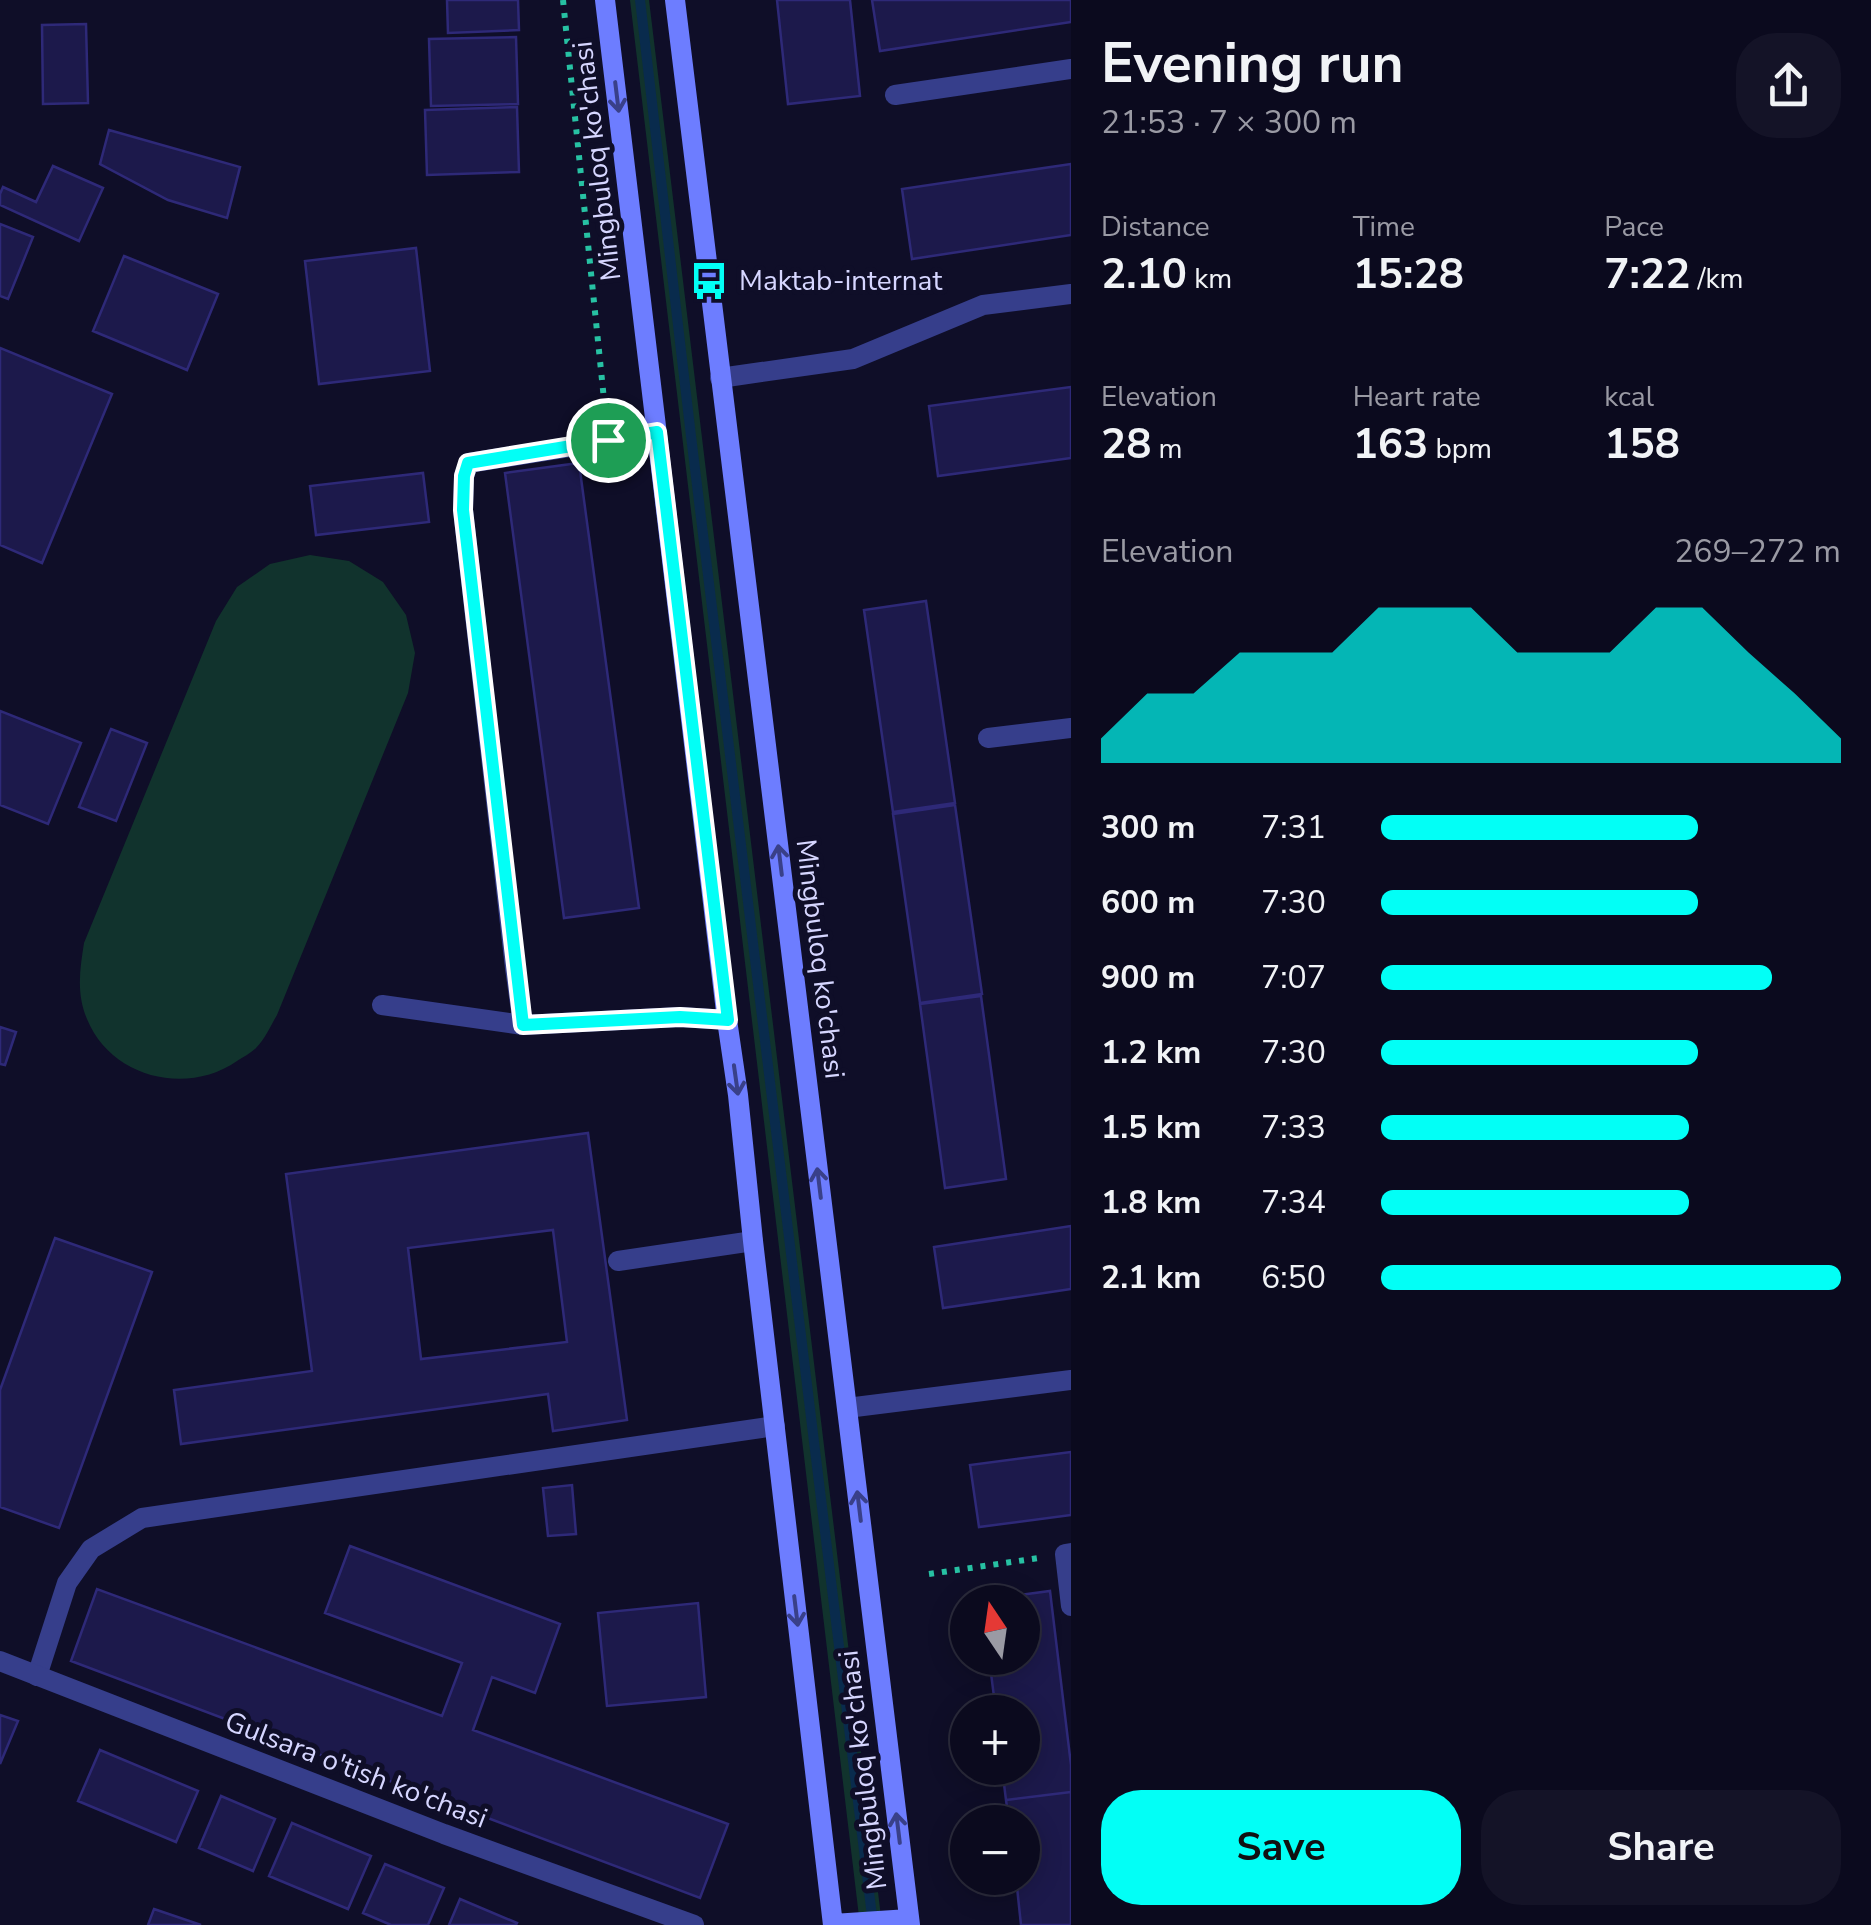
<!DOCTYPE html>
<html lang="en">
<head>
<meta charset="utf-8">
<style>
  body { margin:0; font-family:"Nunito Sans",sans-serif; background:#141327; color:#f1f3f6; height:100vh; display:flex; flex-direction:column; font-size:38px; white-space:nowrap }
  * { box-sizing:border-box; margin:0 }
  p { font-size:32px; color:#9a9aa4 }
  .icon { flex:none; width:55px; height:55px; fill:none; stroke:currentColor; stroke-width:2; stroke-linecap:round; stroke-linejoin:round }
  .map { position:relative; flex:1; overflow:hidden }
  .sheet { display:flex; flex-direction:column; background:#0b0a1e; width:800px }
  .sheet>* { flex:none }
  .needle { width:65px; rotate:347deg }
  .buttons { position:absolute; left:950px; top:1585px; display:grid; gap:20px }
  .buttons a { display:grid; place-items:center; width:90px; height:90px; border-radius:50%; background:#0b0a1e; box-shadow:0 5px 25px #0003,0 0 0 2px #2b2b3c; font-size:50px }
  .pin { position:absolute; display:grid; place-items:center; width:85px; height:85px; color:#fff; margin:-42px; border:5px solid #fff; border-radius:50%; box-shadow:0 2px 10px #0007 }
  .round { display:grid; place-items:center; flex:none; width:105px; height:105px; border-radius:40px; background:#141327 }
  .head { display:flex; align-items:center; justify-content:space-between; height:170px; padding:0 30px }
  h1 { font-size:55px; font-weight:700; line-height:75px }
  .stats { display:grid; grid-template-columns:repeat(3,1fr); gap:15px; height:170px; padding:10px 30px }
  .stats div { display:grid; align-content:center }
  .stats b { font-size:42px; font-weight:700 }
  .stats small { font-size:28px; font-weight:400 }
  .stats p { font-size:28px }
  .chart { height:280px; padding:20px 30px }
  .chart p { display:flex; justify-content:space-between }
  .chart svg { width:100%; height:180px; margin-top:10px; fill:#02fff6; opacity:.7 }
  .cta { display:flex; gap:20px; margin-top:auto; padding:20px 30px }
  .cta a { flex:1; height:115px; border-radius:40px; background:#02fff6; color:#111; font-size:40px; font-weight:700; line-height:115px; text-align:center }
  .cta a+a { background:#141327; color:#f1f3f6 }
  ul { padding:0 30px; list-style:none; font-size:32px }
  li { display:grid; grid-template-columns:160px 120px 1fr; align-items:center; height:75px }
  li i { height:25px; border-radius:12px; background:#02fff6 }
  main { display:flex; flex:1; min-height:0 }
  .map>svg:first-child { display:block }
  .green { fill:#11332d }
  .lines { fill:none; stroke-linecap:round; stroke-linejoin:round }
  .stream { stroke:#092b4d; stroke-width:10 }
  .building { fill:#1c194b; stroke:#2e2978; stroke-width:2.5; fill-rule:evenodd }
  .path { stroke:#27c1a3; stroke-width:6; stroke-dasharray:5 8; stroke-linecap:butt }
  .service { stroke:#363e8b; stroke-width:20 }
  .minor { stroke:#363e8b; stroke-width:20 }
  .secondary { stroke:#6d7dff; stroke-width:20 }
  .oneway { stroke:#394089 }
  .route-casing { stroke:#fff; stroke-width:20 }
  .route { stroke:#02fff6; stroke-width:12 }
  .labels { text-anchor:middle; dominant-baseline:central; stroke-width:10; stroke-linejoin:round; paint-order:stroke }
  .street-label { font-size:28px; fill:#d6d6ff; stroke:#0f0e28 }
  .poi-label { font-size:28px; fill:#d6d6ff; stroke:#0f0e28; text-anchor:start }
</style>
</head>
<body>
<main>
<div class="map">
<svg width="1071" height="1925" viewBox="0 0 1071 1925">
  <rect width="100%" height="100%" fill="#0f0e28"/>
  <path class="green" d="M630,0H649L882,1925H860Z
    M310,555L349,561L383,582L406,615L415,653L408,693L277,1015C271,1025 265,1039 256,1048C251,1053 243,1057 237,1061C187,1096 111,1078 87,1019C76,993 80,969 84,943L216,621L237,587L270,564Z"/>
  <g class="lines">
    <path class="stream" d="M640,0L691,436L872,1916"/>
  </g>
  <path class="building" d="M447,0H518L519,30L448,33Z
    M777,0H850L860,96L788,104Z
    M872,0H1071V22L880,51Z
    M86,24L88,103L43,104L42,25Z
    M516,37L518,104L431,106L429,39Z
    M517,107L519,172L427,175L425,110Z
    M109,130L240,167L227,218L168,200L100,164Z
    M1071,164V235L912,259L902,189Z
    M53,166L103,188L79,241L0,205V194L3,187L36,202Z
    M0,224L33,237L8,299L0,296Z
    M416,248L430,371L319,384L305,261Z
    M124,256L218,294L187,370L93,331Z
    M0,348L112,394L42,563L0,545Z
    M1071,387V458L938,476L929,406Z
    M579,463L639,908L564,918L505,473Z
    M423,473L429,522L316,535L310,486Z
    M926,601L955,803L893,812L864,610Z
    M0,711L81,743L48,824L0,805Z
    M111,729L147,743L116,821L79,807Z
    M955,805L982,994L920,1003L893,814Z
    M981,996L1006,1179L945,1188L920,1004Z
    M0,1027L16,1032L5,1065L0,1064Z
    M588,1133L627,1420L553,1431L548,1394L181,1444L174,1390L312,1371L286,1174ZM553,1230L567,1342L421,1359L408,1248Z
    M1071,1226V1289L943,1308L934,1247Z
    M55,1238L152,1272L59,1528L0,1507V1390Z
    M1071,1452V1515L979,1527L970,1465Z
    M572,1485L576,1534L548,1536L543,1488Z
    M350,1546L560,1624L535,1693L492,1677L473,1730L728,1824L700,1898L71,1661L97,1589L442,1716L462,1663L325,1613Z
    M1050,1591L1071,1765V1792L1006,1800L1002,1768H1022V1712H996L989,1658H1022V1602H982V1600Z
    M698,1603L706,1697L607,1706L598,1613Z
    M0,1715L18,1721L0,1764Z
    M100,1750L198,1791L176,1842L78,1801Z
    M1071,1792V1925H1021L1016,1878H1022V1822H1009L1006,1800Z
    M221,1796L275,1819L253,1871L199,1848Z
    M292,1823L371,1856L348,1909L269,1876Z
    M385,1864L444,1888L428,1925H391L363,1913Z
    M460,1899L517,1923L516,1925H449Z
    M154,1909L201,1925H148Z"/>
  <g class="lines">
    <path class="path" d="M563,0L606,419
      M929,1574L1039,1558"/>
    <path class="service" d="M895,95L1071,69
      M720,378L853,359L983,305L1071,294
      M657,433L469,463L464,476L463,510L515,968L523,1025L680,1017L727,1020
      M988,738L1071,728
      M382,1005L523,1025
      M618,1261L753,1241
      M847,1408L1071,1380
      M1071,1553L1065,1554L1071,1606
      M37,1676L67,1583L91,1549L142,1518L775,1426"/>
    <path class="minor" d="M0,1661L444,1834L694,1925"/>
    <path class="secondary" d="M605,0L727,1020L738,1095L753,1241L833,1925
      M675,0L910,1925
      M833,1924L909,1919"/>
  </g>
  <defs><path id="oneway-shaft" d="M-6 0H5M1.5-3L5.5 0L1.5 3" fill="none" stroke-width="1.6" stroke-linecap="round" stroke-linejoin="round" transform="scale(2.5)"/></defs>
  <g class="oneway">
    <use href="#oneway-shaft" transform="translate(617 97) rotate(83)"/>
    <use href="#oneway-shaft" transform="translate(780 860) rotate(-97)"/>
    <use href="#oneway-shaft" transform="translate(736 1080) rotate(82)"/>
    <use href="#oneway-shaft" transform="translate(819 1183) rotate(-97)"/>
    <use href="#oneway-shaft" transform="translate(859 1506) rotate(-97)"/>
    <use href="#oneway-shaft" transform="translate(796 1611) rotate(83)"/>
    <use href="#oneway-shaft" transform="translate(898 1828) rotate(-97)"/>
  </g>
  <g class="lines">
    <g class="route-casing">
      <path id="route" d="M657,432L728,1020L680,1017L523,1025L463,510L464,476L468,463Z"/>
    </g>
    <use href="#route" class="route"/>
  </g>
  <defs>
    <g id="bus-bare" transform="scale(3)"><path d="M-5-6H5V4H4V6H2V4H-2V6H-4V4H-5ZM-3.5-4V0h7V-4ZM-3.5 1.2v1.5H-2V1.2ZM2 1.2v1.5H3.5V1.2Z" fill="#02fff6" stroke="#0f0e28" stroke-width="2.5" paint-order="stroke"/></g>
  </defs>
  <g fill-rule="evenodd">
    <use href="#bus-bare" x="709" y="281"/>
  </g>
  <g class="labels">
    <g class="street-label">
      <text transform="translate(597 161) rotate(-97)">Mingbuloq ko'chasi</text>
      <text transform="translate(820 959) rotate(83)">Mingbuloq ko'chasi</text>
      <text transform="translate(356 1770) rotate(21)">Gulsara o'tish ko'chasi</text>
      <text transform="translate(863 1770) rotate(-97)">Mingbuloq ko'chasi</text>
    </g>
    <g class="poi-label">
      <text x="739" y="281">Maktab-internat</text>
    </g>
  </g>
</svg>
<div class="buttons">
<a><svg class="needle" viewBox="-14 -14 28 28"><path d="M0-13l5 13h-10z" fill="#e53935"/><path d="M0 13l5-13h-10z" fill="#9a9aa4"/></svg></a>
<a>+</a>
<a>−</a>
</div>
<div class="pin" style="left:608px;top:440px;background:#1e9e55"><svg class="icon" aria-label="arrive" viewBox="0 0 24 24"><path d="M6 21V4h12l-3 4 3 4H6"/></svg></div>
</div>
<section class="sheet">
<div class="head"><div><h1>Evening run</h1><p>21:53 · 7 × 300 m</p></div><a class="round"><svg class="icon" aria-label="share" viewBox="0 0 24 24"><path d="M12 15V3M7 8l5-5 5 5M5 13v7h14v-7"/></svg></a></div>
<div class="stats">
<div><p>Distance</p><b>2.10<small> km</small></b></div>
<div><p>Time</p><b>15:28</b></div>
<div><p>Pace</p><b>7:22<small> /km</small></b></div>
</div>
<div class="stats">
<div><p>Elevation</p><b>28<small> m</small></b></div>
<div><p>Heart rate</p><b>163<small> bpm</small></b></div>
<div><p>kcal</p><b>158</b></div>
</div>
<div class="chart"><p><span>Elevation</span>269–272 m</p>
<svg viewBox="0 0 160 44" preserveAspectRatio="none"><path d="M0 44V38L10 27L20 27L30 17L40 17L50 17L60 6L70 6L80 6L90 17L100 17L110 17L120 6L130 6L140 17L150 27L160 38V44z"/></svg>
</div>
<ul>
<li><b>300 m</b>7:31<i style="width:69%"></i></li>
<li><b>600 m</b>7:30<i style="width:69%"></i></li>
<li><b>900 m</b>7:07<i style="width:85%"></i></li>
<li><b>1.2 km</b>7:30<i style="width:69%"></i></li>
<li><b>1.5 km</b>7:33<i style="width:67%"></i></li>
<li><b>1.8 km</b>7:34<i style="width:67%"></i></li>
<li><b>2.1 km</b>6:50<i style="width:100%"></i></li>
</ul>
<div class="cta"><a>Save</a><a>Share</a></div>
</section>
</main>
</body>
</html>
